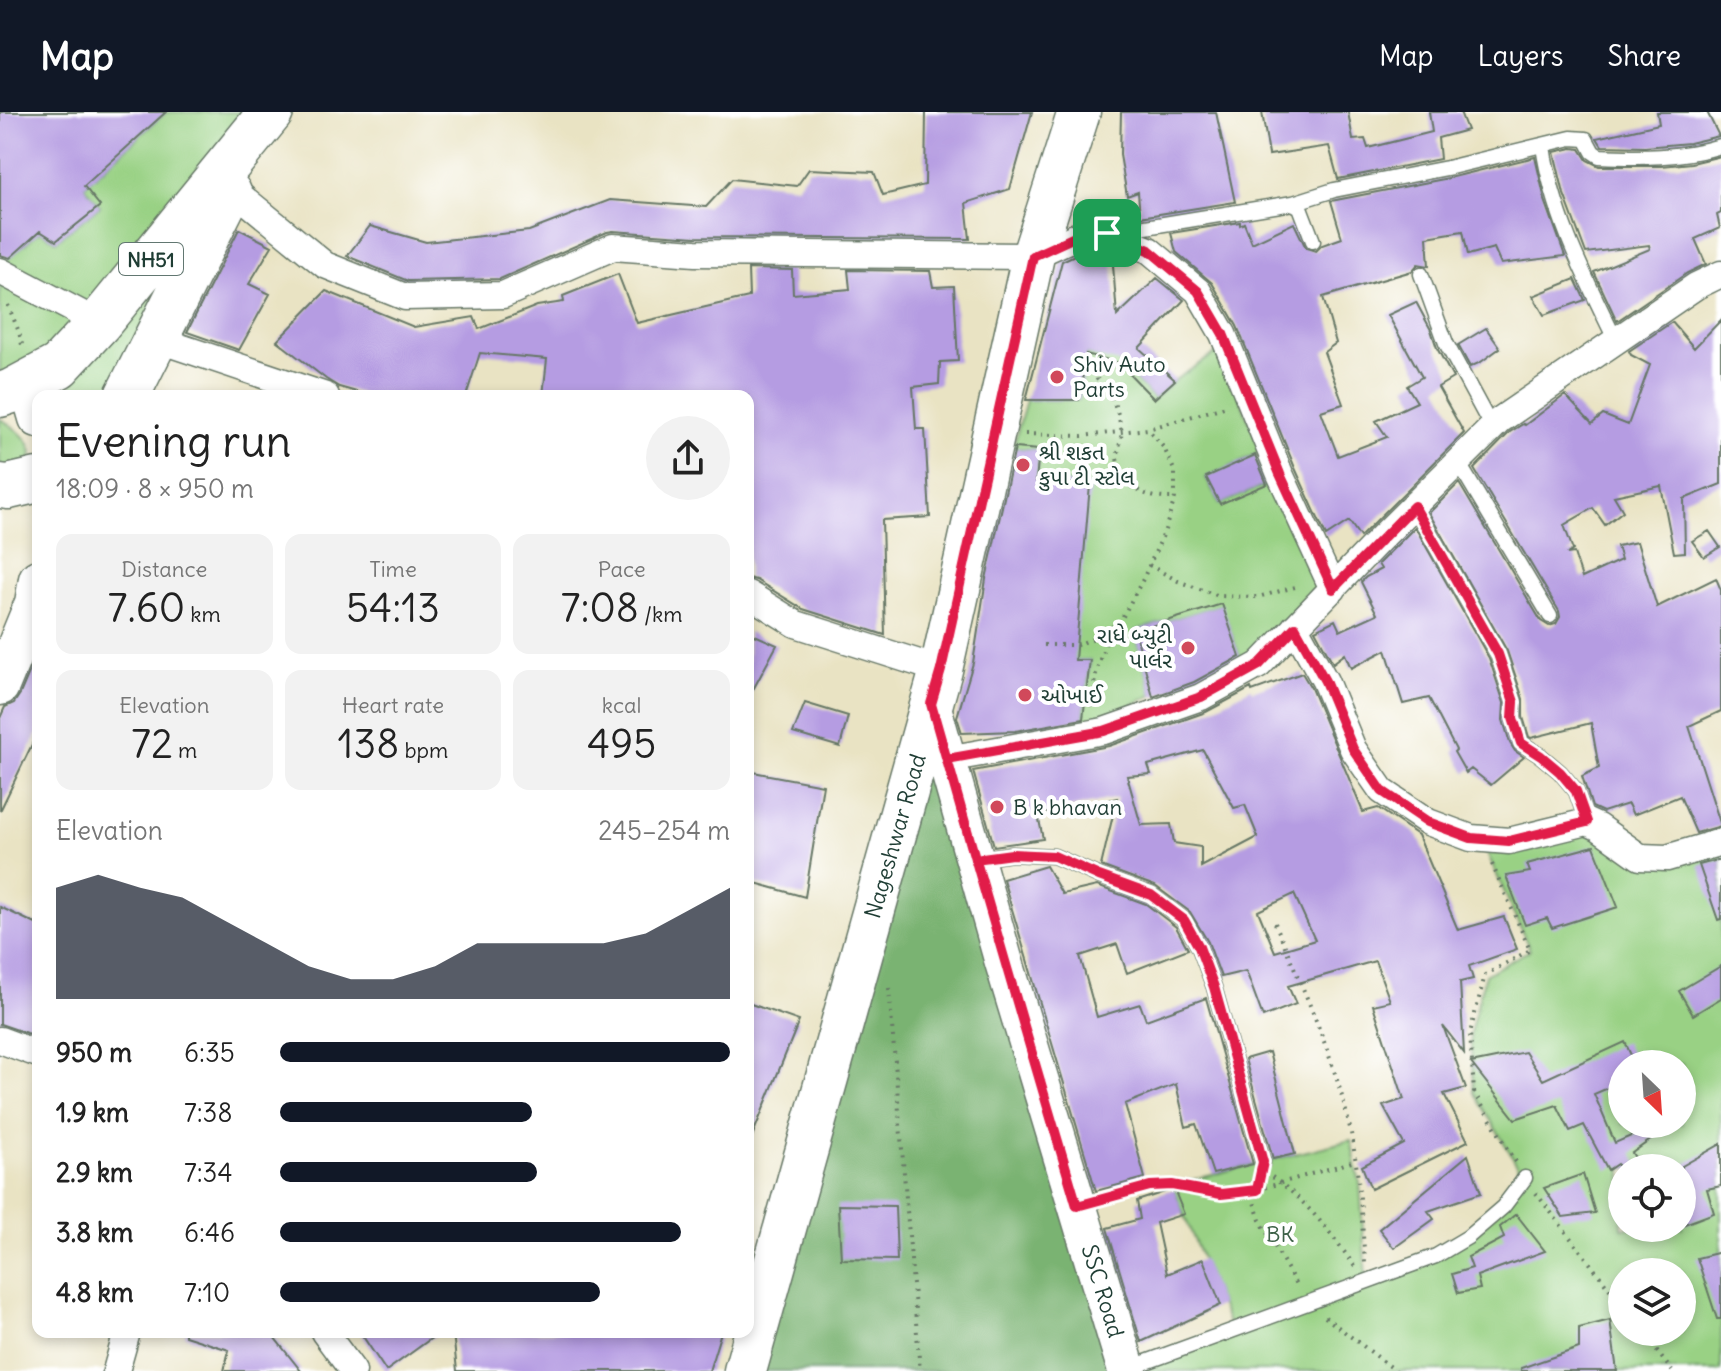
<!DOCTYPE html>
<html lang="en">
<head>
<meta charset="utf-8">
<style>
  body { margin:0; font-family:Delius,"Noto Sans Gujarati",sans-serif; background:#f2f2f2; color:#222; height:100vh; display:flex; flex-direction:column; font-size:30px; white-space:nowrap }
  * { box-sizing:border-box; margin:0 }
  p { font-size:26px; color:#767676 }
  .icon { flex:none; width:44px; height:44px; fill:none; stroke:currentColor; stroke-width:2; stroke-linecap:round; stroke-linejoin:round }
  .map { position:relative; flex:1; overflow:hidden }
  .drawer { position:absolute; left:32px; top:278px; width:722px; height:948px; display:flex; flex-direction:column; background:#fff; border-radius:16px; box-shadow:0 4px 12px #0003 }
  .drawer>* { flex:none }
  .needle { width:52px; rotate:155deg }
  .fabs { position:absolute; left:1608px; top:938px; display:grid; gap:16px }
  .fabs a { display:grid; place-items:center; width:88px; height:88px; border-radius:50%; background:#fff; box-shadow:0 4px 12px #0003; font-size:40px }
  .pin { position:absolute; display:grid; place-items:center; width:68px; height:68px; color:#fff; margin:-34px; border-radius:16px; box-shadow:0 4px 12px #0006 }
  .round { display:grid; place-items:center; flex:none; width:84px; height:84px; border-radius:42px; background:#f2f2f2 }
  .headline { display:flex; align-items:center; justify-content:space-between; height:136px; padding:0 24px }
  h1 { font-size:44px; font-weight:600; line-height:60px }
  .stats { display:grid; grid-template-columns:repeat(3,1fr); gap:12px; height:136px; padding:8px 24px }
  .stats div { display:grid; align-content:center; border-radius:16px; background:#f2f2f2; text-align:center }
  .stats b { font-size:40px; font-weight:600 }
  .stats small { font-size:22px; font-weight:400 }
  .stats p { font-size:22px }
  .chart { height:224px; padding:16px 24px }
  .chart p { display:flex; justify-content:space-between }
  .chart svg { width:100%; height:144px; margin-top:8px; fill:#111827; opacity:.7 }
  ul { padding:0 24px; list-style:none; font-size:26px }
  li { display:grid; grid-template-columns:128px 96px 1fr; align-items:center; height:60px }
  li i { height:20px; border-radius:10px; background:#111827 }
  header { display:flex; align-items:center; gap:48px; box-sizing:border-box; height:112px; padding:0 40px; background:#111827; color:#fff }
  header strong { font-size:38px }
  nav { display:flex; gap:44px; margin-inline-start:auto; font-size:28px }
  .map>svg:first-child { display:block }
  .green { fill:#99d184; stroke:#5c875c; stroke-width:2; fill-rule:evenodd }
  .forest { fill:#7ab372; stroke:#4c7853; stroke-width:2 }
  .building { fill:#b59ce2; fill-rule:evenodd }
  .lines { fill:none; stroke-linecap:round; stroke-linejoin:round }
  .lane-casing { stroke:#676; stroke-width:17 }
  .street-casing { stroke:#676; stroke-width:29 }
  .secondary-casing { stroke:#676; stroke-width:41 }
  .primary-casing { stroke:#676; stroke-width:45 }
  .highway-casing { stroke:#676; stroke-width:47 }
  .path { stroke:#676; stroke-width:4; stroke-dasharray:2 6; stroke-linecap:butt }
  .lane { stroke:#fff; stroke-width:14 }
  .street { stroke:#fff; stroke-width:26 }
  .secondary { stroke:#fff; stroke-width:38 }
  .primary { stroke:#fff; stroke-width:42 }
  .highway { stroke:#fff; stroke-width:44 }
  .route-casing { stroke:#fff; stroke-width:16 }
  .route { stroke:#e11d48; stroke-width:10 }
  .poi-dot { fill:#d1495b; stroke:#fff; stroke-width:3 }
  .labels { text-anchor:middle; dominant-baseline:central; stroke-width:8; stroke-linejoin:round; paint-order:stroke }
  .shield { fill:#fff; stroke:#627771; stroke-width:2 }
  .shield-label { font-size:20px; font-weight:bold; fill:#1f3d34 }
  .poi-label { font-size:22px; fill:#1f3d34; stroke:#fff; text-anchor:start }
  .street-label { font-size:22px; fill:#1f3d34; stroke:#fff }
  .park-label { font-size:22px; fill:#3e6248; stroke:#fff }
</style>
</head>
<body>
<header>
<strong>Map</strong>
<nav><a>Map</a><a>Layers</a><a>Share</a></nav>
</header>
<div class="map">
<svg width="1721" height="1259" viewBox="0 0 1721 1259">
  <rect width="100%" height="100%" fill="#fff"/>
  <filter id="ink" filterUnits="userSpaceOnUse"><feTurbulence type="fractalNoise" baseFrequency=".0125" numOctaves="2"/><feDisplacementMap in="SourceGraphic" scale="16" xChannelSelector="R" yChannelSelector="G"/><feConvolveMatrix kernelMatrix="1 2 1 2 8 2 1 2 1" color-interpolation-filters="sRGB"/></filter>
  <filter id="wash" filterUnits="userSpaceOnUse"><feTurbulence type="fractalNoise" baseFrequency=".006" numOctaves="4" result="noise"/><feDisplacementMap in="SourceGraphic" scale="32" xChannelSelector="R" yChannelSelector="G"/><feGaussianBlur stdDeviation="1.8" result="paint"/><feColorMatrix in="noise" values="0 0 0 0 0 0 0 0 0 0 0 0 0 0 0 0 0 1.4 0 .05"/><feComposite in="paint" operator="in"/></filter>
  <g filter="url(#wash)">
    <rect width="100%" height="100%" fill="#e9e3c3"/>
    <path class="green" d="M166,0H254L55,234L0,268V154L40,119L56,129L100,94L84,74Z
      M227,66L112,284H75L72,278L71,263Z
      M1103,234L1154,287L1175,268L1221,238L1261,340L1206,366L1220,392L1273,370L1324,468L1243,553L1221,493L1135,519L1153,583L1082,616L1090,548L1043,549L1089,373L1036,369L1039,338L1013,336L1026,288H1079L1086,242L1099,245Z
      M0,307C13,313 45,337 26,352C20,357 7,359 0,361Z
      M1587,710L1640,745L1721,730V1259H1127L1231,1219L1172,1073L1351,1028L1360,1072L1366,1168L1468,1125L1525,1066L1474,980L1470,921L1485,863L1530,838L1481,727ZM1622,952H1682V1012H1622ZM1622,1056H1682V1116H1622ZM1622,1160H1682V1220H1622Z"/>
    <path class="forest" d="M931,592L1128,1259H745Z"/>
    <g id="blocks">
      <path class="building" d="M0,0H166L84,74L100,94L56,129L40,119L10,146L0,143Z
        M926,0H1032L1010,77L966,91L970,127L696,125L613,119L607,120L500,167L408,169L347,144L370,114L426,130L529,119L610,88L706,95L732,67L797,74L809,57L874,60L883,83L925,73Z
        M1121,0H1216L1235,90L1140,105L1138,80L1127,84L1120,43Z
        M1262,0H1348L1353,28L1365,27L1368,36L1432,20L1429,0H1460L1467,18L1438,26L1440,47L1338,67L1329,34L1269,43Z
        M1657,0H1707L1719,24L1689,31L1645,35L1602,34L1597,26L1659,12Z
        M1572,36L1580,37L1587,48L1599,54H1661L1692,51L1721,44V101L1717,103L1720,116L1695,127L1706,152L1687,161L1617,209L1594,160L1650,137L1649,133L1586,141L1564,82L1554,40Z
        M1535,45L1545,88L1565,144L1501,152L1494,136L1468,143L1463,119L1427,125L1429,154L1418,152L1412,159L1323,185L1336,231L1324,240L1343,292L1321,299L1338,344L1387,325L1376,309L1417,290L1407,274L1422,265L1388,203L1416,190L1431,218L1437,236L1453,266L1438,275L1464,321L1360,425L1349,409L1326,424L1295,356L1237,214L1212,171L1176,140L1171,121L1240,110V113L1244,111L1252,131L1294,111L1306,136L1316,139L1322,133L1342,126L1331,89L1449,66Z
        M239,117L272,134L249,172L270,182L239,238L187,220Z
        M1104,137L1112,140L1117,204L1157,166L1184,188L1139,236L1175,268L1154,287L1119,251L1086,242L1079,288H1026L1062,149L1083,139Z
        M748,157L792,158L793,182L850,177L848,158L930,159L933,175L954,174L958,249L940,250L939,272L913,275L916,317H925L930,405L882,408L885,523L803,497L756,468L748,466V284H543L547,247L480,241L466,284H371L339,275L326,267L277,229L326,179L414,215L474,205L479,217L537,194L564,190L563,184L618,162L637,211L749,185Z
        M1575,167L1585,188L1544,203L1533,184Z
        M1721,208V372L1684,387L1685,440L1674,441L1661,374L1614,384L1623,399L1605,413L1593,396L1564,413L1573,438L1567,442L1574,441L1582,466L1621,448L1617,434L1637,430L1657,495L1716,466L1721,478V599L1689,614L1721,714L1696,721L1680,684L1633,703L1628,692L1603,700L1592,695L1582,664L1599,656L1591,611L1531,626L1529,625L1523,605V587L1507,539L1429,401L1459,371L1541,509L1549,514L1556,512L1560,505L1559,499L1474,357L1510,320L1523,312L1525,313L1565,283L1592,312L1603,303L1628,313L1650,253L1631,243L1629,239L1672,210L1694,236Z
        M1486,216L1500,236L1481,250L1470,255L1458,233Z
        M1015,336L1039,338L1036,369L1090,373L1075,548H1090L1083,607L1015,619L962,621L957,605L973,551L986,467Z
        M1255,343L1267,372L1220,392L1206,365Z
        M1415,415L1489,546L1504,591L1503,608L1510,631L1515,639L1524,645L1491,673L1471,657L1466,661L1454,640L1456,638L1429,586L1403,592L1386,538L1351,556L1345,542L1333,551L1315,518L1335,508L1340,519L1377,502L1361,470L1366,465L1381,457L1378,452Z
        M1709,419L1720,435L1704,445L1692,429Z
        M1222,492L1240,545L1194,570L1153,585L1135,519Z
        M748,520L777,533L748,587Z
        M38,539V620L0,699V606L5,595L14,591L20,582Z
        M1302,561L1311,576L1363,700L1378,696L1418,723L1458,818L1504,805L1517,837L1469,854L1473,867L1460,870L1464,941L1443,914L1466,976L1444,982L1468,1029L1371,1077L1362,1054L1404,1032L1383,994L1404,987L1373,893L1390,889L1375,849L1288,874L1296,892L1263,905L1246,859L1221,865L1208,830L1190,800L1155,774L1101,754L1117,686L1038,703L1043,727L994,734L973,659L1109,634L1206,600L1251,576L1252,579ZM1203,638L1234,696L1245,693L1258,725L1201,755V735L1174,731L1171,712L1141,713L1127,664L1151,662L1148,653ZM1294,782L1315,828L1275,840L1258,799Z
        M805,591L848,604L840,635L793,621Z
        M748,659L823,673L805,785L748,769Z
        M1594,734L1618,795L1552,816L1547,806L1525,813L1506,764L1530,760L1527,752Z
        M1721,747V807L1718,808L1699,753Z
        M1046,754L1062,782L1097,774L1146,792L1176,815L1188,837L1127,861L1117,832L1080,844L1097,905L1140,892L1146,908L1206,886L1253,1052L1213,1062L1196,1012L1186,1015L1176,972L1125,992L1145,1066L1096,1079L1003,767Z
        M0,795L38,813V925L0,912Z
        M1721,854V886L1693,903L1679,879Z
        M748,891L799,909L749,1032H748Z
        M1625,930L1635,952H1622V970L1594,982L1615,1031L1654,1014L1659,1022L1632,1041L1642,1056H1621L1617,1052L1608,1058L1584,1013L1570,1019L1557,993L1515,1007L1471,951L1525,940L1543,968Z
        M1269,940L1295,1042L1273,1047L1245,947Z
        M1721,1032V1074L1707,1077L1714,1101L1682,1113V1054Z
        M1468,1043L1481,1081L1428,1099L1434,1107L1394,1136L1379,1117Z
        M1583,1062L1595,1101L1563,1105L1544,1076Z
        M1174,1077L1184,1102L1156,1111L1167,1162L1203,1147L1221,1193L1141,1230L1107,1116L1140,1107L1137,1089Z
        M838,1093L895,1094L897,1148L841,1147Z
        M1516,1102L1545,1139L1477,1164L1480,1177L1458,1181L1452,1162L1472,1156L1468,1145L1504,1126L1500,1115Z
        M1721,1140V1207H1717L1697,1146Z
        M1610,1208L1617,1259H1521V1256L1579,1236V1216Z
        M185,1220H270L301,1259H224L229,1238L185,1224Z
        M360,1220H440L386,1259Z
        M453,1220H721L709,1259H457Z"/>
    </g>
  </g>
  <g filter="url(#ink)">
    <use href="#blocks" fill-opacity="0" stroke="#676" stroke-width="2"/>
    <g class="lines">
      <g class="lane-casing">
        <path id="lane" d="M1543,34C1553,104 1586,167 1616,229
          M1293,91L1334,78L1447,56L1571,26L1586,27L1593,40L1599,44C1640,46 1681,46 1721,34
          M1115,120L1293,91L1300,95L1313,129
          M1421,162L1446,231L1492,316
          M1458,350L1550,504
          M1414,394L1498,542L1514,590L1513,606L1521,631L1541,644L1560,660L1576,679L1587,710
          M976,747L1012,742L1054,744L1099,764L1151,783L1184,808L1199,835L1214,875L1263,1050
          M1127,1257L1436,1144L1468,1125L1503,1095L1525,1066"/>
      </g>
      <g class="street-casing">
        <path id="street" d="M232,77L325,153L405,185L503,183L613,135L695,141L1033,144L1079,123L1107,121L1149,138L1198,179L1223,222L1280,362L1333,477
          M0,159L99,211
          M156,227L326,284
          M748,482L796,512L941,558
          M1295,515L1325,569L1353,637L1382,679L1428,710L1471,726L1509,729L1587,710L1598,715L1640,745L1667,746L1721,730
          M947,647L1104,619L1201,585L1259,553L1382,425L1500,308L1696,174L1721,162
          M0,928L38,942
          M324,1220L353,1259
          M116,1259L127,1220"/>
      </g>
      <g class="secondary-casing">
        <path id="secondary" d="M28,271L38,306
          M0,574L34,491L38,467
          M931,592L1003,847L1127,1259"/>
      </g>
      <g class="primary-casing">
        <path id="primary" d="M745,1259L941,558L1033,144L1079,0"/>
      </g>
      <g class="highway-casing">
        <path id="highway" d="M0,283L12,279L59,254L99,211L271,0
          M127,284L229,81
          M0,374L8,375L38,368"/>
      </g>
      <path class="path" d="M8,193L19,220L23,237
        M1093,251L1097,267L1111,283L1118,302L1122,320L1117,347L1123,369C1142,382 1152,387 1175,386
        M1025,322L1082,324L1148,317L1224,295
        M1149,453L1178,469L1219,484L1258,485L1299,474
        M1044,533H1077L1099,524L1121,508L1143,467L1164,421L1175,386V360L1164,336L1148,317
        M1092,595C1093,565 1100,542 1113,515
        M1492,752L1530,838L1485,863L1470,921L1474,980L1516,1050
        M1275,811C1300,869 1326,927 1343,988C1358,1040 1361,1096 1365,1151
        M889,876L920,1259
        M1272,1065C1305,1087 1332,1122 1355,1155
        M1259,1068L1254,1090L1260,1108L1298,1176
        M1536,1081L1622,1193
        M1108,1086L1150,1074L1172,1073L1221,1082L1257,1078L1355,1049
        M1325,1205L1396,1259
        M1642,1220L1672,1259"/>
      <use href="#lane" class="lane"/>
      <use href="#street" class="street"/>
      <use href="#secondary" class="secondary"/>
      <use href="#primary" class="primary"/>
      <use href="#highway" class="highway"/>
    </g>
  </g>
  <g class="lines" filter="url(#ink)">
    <g class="route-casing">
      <path id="route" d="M1107,121L1079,123L1033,144L941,558L931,592L975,747L1012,742L1054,744L1099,764L1151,783L1184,808L1199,835L1214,875L1263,1050L1257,1078L1221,1082L1172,1073L1150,1074L1077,1094C1033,945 989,797 947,647L1104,619L1201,585L1259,553L1295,515L1325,569L1353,637L1382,679L1428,710L1471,726L1509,729L1587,710L1576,679L1560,660L1541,644L1521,631L1513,606L1514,590L1498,542L1414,394L1333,477L1280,362L1223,222L1198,179L1149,138L1107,121"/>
    </g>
    <use href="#route" class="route"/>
  </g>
  <g class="poi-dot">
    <circle cx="1057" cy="265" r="8"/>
    <circle cx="1023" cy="353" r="8"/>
    <circle cx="1188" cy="536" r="8"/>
    <circle cx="1025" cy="583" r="8"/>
    <circle cx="997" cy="695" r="8"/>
  </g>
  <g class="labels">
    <rect class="shield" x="119" y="131" width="64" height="32" rx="6"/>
    <g class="shield-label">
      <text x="151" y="147">NH51</text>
    </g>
    <g class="poi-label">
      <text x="1073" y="252">Shiv Auto<tspan x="1073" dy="25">Parts</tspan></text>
      <text x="1039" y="340">શ્રી શકત<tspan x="1039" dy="25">કુપા ટી સ્ટોલ</tspan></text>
      <text x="1172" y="523" text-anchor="end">રાધે બ્યુટી<tspan x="1172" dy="25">પાર્લર</tspan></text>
      <text x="1041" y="583">ઓખાઈ</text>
      <text x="1013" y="695">B k bhavan</text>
    </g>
    <g class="street-label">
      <text transform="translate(895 724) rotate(-74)">Nageshwar Road</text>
      <text transform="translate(1103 1179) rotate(73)">SSC Road</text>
    </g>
    <g class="park-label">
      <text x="1280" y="1122">BK</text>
    </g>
  </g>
</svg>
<div class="fabs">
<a><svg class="needle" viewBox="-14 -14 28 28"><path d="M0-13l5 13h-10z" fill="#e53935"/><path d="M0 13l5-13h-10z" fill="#767676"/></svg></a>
<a><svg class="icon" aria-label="locate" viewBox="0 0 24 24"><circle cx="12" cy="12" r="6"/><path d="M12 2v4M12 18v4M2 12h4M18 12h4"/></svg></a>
<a><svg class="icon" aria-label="layers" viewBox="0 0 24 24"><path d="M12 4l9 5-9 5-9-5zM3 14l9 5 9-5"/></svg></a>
</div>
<div class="pin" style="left:1107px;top:121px;background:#1e9e55"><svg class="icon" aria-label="arrive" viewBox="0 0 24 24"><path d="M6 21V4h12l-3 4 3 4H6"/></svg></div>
<section class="drawer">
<div class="headline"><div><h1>Evening run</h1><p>18:09 · 8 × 950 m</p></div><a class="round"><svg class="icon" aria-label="share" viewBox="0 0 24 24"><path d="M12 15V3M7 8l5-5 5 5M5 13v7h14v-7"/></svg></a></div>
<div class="stats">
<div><p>Distance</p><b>7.60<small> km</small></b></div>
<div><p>Time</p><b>54:13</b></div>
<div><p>Pace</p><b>7:08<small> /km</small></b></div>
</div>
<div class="stats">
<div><p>Elevation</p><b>72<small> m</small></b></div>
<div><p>Heart rate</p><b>138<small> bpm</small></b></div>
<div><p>kcal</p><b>495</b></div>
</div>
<div class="chart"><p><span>Elevation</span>245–254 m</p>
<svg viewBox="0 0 160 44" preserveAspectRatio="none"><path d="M0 44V10L10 6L20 10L30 13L40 20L50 27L60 34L70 38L80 38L90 34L100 27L110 27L120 27L130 27L140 24L150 17L160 10V44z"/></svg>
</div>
<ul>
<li><b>950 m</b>6:35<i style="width:100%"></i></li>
<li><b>1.9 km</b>7:38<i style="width:56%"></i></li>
<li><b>2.9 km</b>7:34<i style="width:57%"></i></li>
<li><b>3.8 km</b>6:46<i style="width:89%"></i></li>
<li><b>4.8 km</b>7:10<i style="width:71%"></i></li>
</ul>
</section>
</div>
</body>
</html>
